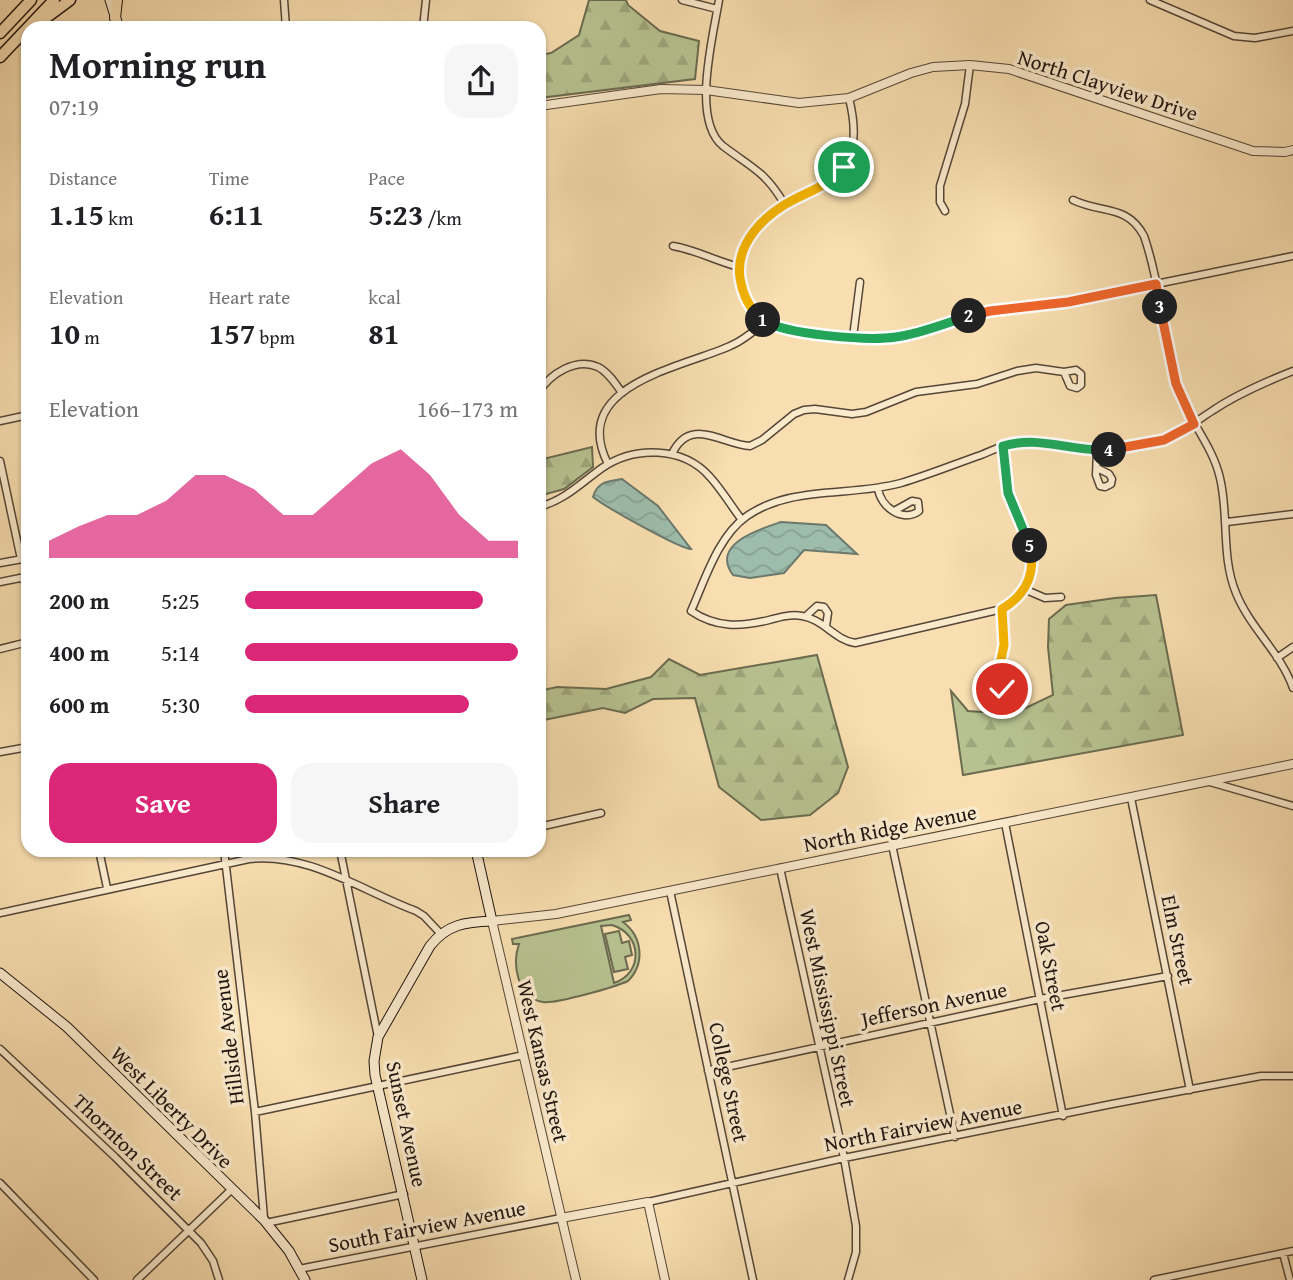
<!DOCTYPE html>
<html lang="en">
<head>
<meta charset="utf-8">
<style>
  body { margin:0; font-family:"Gentium Book Plus",serif; background:#f6f6f6; color:#202124; height:100vh; display:flex; flex-direction:column; font-size:26px; white-space:nowrap }
  * { box-sizing:border-box; margin:0 }
  p { font-size:23px; color:#757577 }
  .icon { flex:none; width:38px; height:38px; fill:none; stroke:currentColor; stroke-width:2; stroke-linecap:round; stroke-linejoin:round }
  .map { position:relative; flex:1; overflow:hidden }
  .drawer { position:absolute; left:21px; top:21px; width:525px; height:836px; display:flex; flex-direction:column; background:#fff; border-radius:21px; box-shadow:0 2px 5px #0004 }
  .drawer>* { flex:none }
  .pin { position:absolute; display:grid; place-items:center; width:60px; height:60px; color:#fff; margin:-30px; border:4px solid #fff; border-radius:50%; box-shadow:0 2px 7px #0007 }
  .km { position:absolute; width:35px; height:35px; margin:-18px; border-radius:50%; background:#222; color:#fff; font-size:19px; line-height:35px; text-align:center }
  .round { display:grid; place-items:center; flex:none; width:74px; height:74px; border-radius:21px; background:#f6f6f6 }
  .overview { display:flex; align-items:center; justify-content:space-between; height:119px; padding:0 28px }
  h1 { font-size:38px; font-weight:700; line-height:52px }
  .figures { display:grid; grid-template-columns:repeat(3,1fr); gap:10px; height:119px; padding:7px 28px }
  .figures div { display:grid; align-content:center }
  .figures b { font-size:30px; font-weight:700 }
  .figures small { font-size:19px; font-weight:400 }
  .figures p { font-size:19px }
  .chart { height:196px; padding:14px 28px }
  .chart p { display:flex; justify-content:space-between }
  .chart svg { width:100%; height:126px; margin-top:7px; fill:#db2777; opacity:.7 }
  .cta { display:flex; gap:14px; margin-top:auto; padding:14px 28px }
  .cta a { flex:1; height:80px; border-radius:21px; background:#db2777; color:#fff; font-size:28px; font-weight:700; line-height:80px; text-align:center }
  .cta a+a { background:#f6f6f6; color:#202124 }
  ul { padding:0 28px; list-style:none; font-size:23px }
  li { display:grid; grid-template-columns:112px 84px 1fr; align-items:center; height:52px }
  li i { height:18px; border-radius:9px; background:#db2777 }
  .map>svg:first-child { display:block }
  .forest { fill:url(#forest-firs); stroke:#6b6b50; stroke-width:2 }
  .pitch { fill:#b7c290; stroke:#6b6b50; stroke-width:2; fill-rule:evenodd }
  .water { fill:url(#water-waves); stroke:#6b796d; stroke-width:2 }
  .lines { fill:none; stroke-linecap:round; stroke-linejoin:round }
  .minor-casing { stroke:#554637; stroke-width:9 }
  .tertiary-casing { stroke:#554637; stroke-width:10 }
  .secondary-casing { stroke:#1f140f; stroke-width:11 }
  .primary-casing { stroke:#1f140f; stroke-width:12 }
  .trunk-casing { stroke:#1f140f; stroke-width:13 }
  .minor { stroke:#faeacc; stroke-width:6 }
  .tertiary { stroke:#faeacc; stroke-width:8 }
  .secondary { stroke:#faeacc; stroke-width:9 }
  .primary { stroke:#f8deb0; stroke-width:10 }
  .trunk { stroke:#f8deb0; stroke-width:10 }
  .split-1-casing { stroke:#fff; stroke-width:14 }
  .split-2-casing { stroke:#fff; stroke-width:14 }
  .split-3-casing { stroke:#fff; stroke-width:14 }
  .split-4-casing { stroke:#fff; stroke-width:14 }
  .split-5-casing { stroke:#fff; stroke-width:14 }
  .split-6-casing { stroke:#fff; stroke-width:14 }
  .split-1 { stroke:#f5b400; stroke-width:9 }
  .split-2 { stroke:#22a559; stroke-width:9 }
  .split-3 { stroke:#f0652b; stroke-width:9 }
  .split-4 { stroke:#f0652b; stroke-width:9 }
  .split-5 { stroke:#22a559; stroke-width:9 }
  .split-6 { stroke:#f5b400; stroke-width:9 }
  .labels { text-anchor:middle; dominant-baseline:central; stroke-width:7; stroke-linejoin:round; paint-order:stroke }
  .street-label { font-size:21px; fill:#1f140f; stroke:#faeacc }
</style>
</head>
<body>
<div class="map">
<svg width="1293" height="1280" viewBox="0 0 1293 1280">
  <defs>
    <pattern id="forest-firs" width="22" height="20" patternUnits="userSpaceOnUse" patternTransform="scale(1.75)"><rect width="22" height="20" fill="#b7c290"/><path d="M5 1l3.5 6h-7zM16 11l3.5 6h-7z" fill="#9da67b"/></pattern>
    <pattern id="water-waves" width="16" height="10" patternUnits="userSpaceOnUse" patternTransform="scale(1.75)"><rect width="16" height="10" fill="#9dbcab"/><path d="M0 5q4-4 8 0t8 0" fill="none" stroke="#87a192"/></pattern>
  </defs>
  <rect width="100%" height="100%" fill="#f8deb0"/>
  <filter id="stains"><feTurbulence type="fractalNoise" baseFrequency=".00286" numOctaves="4"/><feColorMatrix values="0 0 0 0 .2 0 0 0 0 .09 0 0 0 0 .02 0 0 0 .5 -.17"/></filter>
  <radialGradient id="worn" r=".72"><stop offset=".6" stop-color="#630" stop-opacity="0"/><stop offset="1" stop-color="#630" stop-opacity=".3"/></radialGradient>
  <path class="forest" d="M589,0H626L628,5L660,31L699,41L695,79L539,98V55L551,53L579,35Z
    M592,447L593,467L564,489L539,496V460Z
    M1156,595L1183,735L963,775L951,691L968,711L1013,714L1053,695L1048,647L1049,619L1066,605L1115,598Z
    M817,655L848,767L838,793L810,815L761,820L719,787L695,698L653,699L625,713L603,708L539,721V691L557,687L606,689L651,677L669,659L700,675Z"/>
  <path class="pitch" d="M629,915L631,920L623,922C643,937 645,964 628,981C615,987 556,1004 543,1002C517,998 512,964 519,944H513L512,939ZM612,925C642,934 644,973 614,983L601,926Z
    M619,931L622,943L629,941L632,955L625,957L628,969L614,972L605,934Z"/>
  <path class="water" d="M622,479L658,506L691,549C680,549 604,506 593,497C597,482 608,481 622,479Z
    M781,522L826,525L857,554L804,550L784,573L750,578L733,575C710,544 760,529 781,522Z"/>
  <g class="lines">
    <g class="minor-casing">
      <path id="minor" d="M284,0L286,28
        M682,0L717,9
        M719,0C713,37 691,120 723,146C752,168 765,171 785,205
        M1150,0L1234,36L1255,38L1293,31
        M423,28L426,0
        M849,98C876,208 783,174 747,241C740,255 738,266 741,282C748,333 796,331 836,335C850,336 865,340 879,339C917,336 953,318 991,311C1017,306 1044,306 1070,301C1144,287 1219,271 1293,256
        M1073,200C1102,214 1127,204 1144,236C1160,283 1163,334 1176,382C1185,417 1212,443 1220,478C1229,515 1221,557 1236,593C1250,628 1281,653 1293,688
        M945,211L940,202V186L965,104L970,65
        M673,246C696,250 716,261 739,267
        M853,337L860,282
        M539,392C550,374 576,357 598,367C608,372 616,384 622,393
        M0,421L28,415
        M1003,446C1004,462 1005,479 1009,494C1021,537 1059,576 1002,609L855,643C835,640 823,619 802,616C791,614 780,617 769,620C741,627 716,628 691,611C705,580 718,536 747,516C792,485 851,497 901,483C928,475 955,464 981,455C996,449 1010,441 1026,441C1046,440 1065,446 1084,449C1106,452 1131,449 1152,444C1176,438 1193,423 1212,411C1237,394 1265,382 1293,371
        M672,454C690,415 723,445 750,446L762,440L794,414L804,410L815,409L852,414L866,412L916,392L977,384L1017,371L1036,368L1064,372L1076,370L1081,374V385L1077,388L1070,386L1064,372
        M0,461L21,559
        M608,464C568,385 681,368 730,346C743,341 754,331 765,322
        M1097,468L1109,474L1112,479L1111,484L1105,487L1100,486L1096,475L1097,450
        M878,488C880,507 903,523 919,511L918,502L912,501L894,511
        M539,507C565,500 581,483 602,468C634,446 683,446 710,477C722,490 731,506 742,520
        M1227,522L1293,514
        M0,563L28,558
        M0,582L20,578L28,582
        M1024,589L1045,598L1061,597
        M1002,609C1004,620 1005,631 1004,643C1003,671 992,678 1013,705
        M806,616L817,606L824,607L828,613L826,626
        M0,649L28,642
        M1277,658L1293,647
        M0,752L28,747
        M1210,782L1293,806
        M1131,798L1190,1090
        M1005,823L1063,1116
        M539,827L601,813
        M892,845L955,1137
        M99,850L107,888
        M224,850L255,1112L264,1218
        M340,850L378,1037
        M780,868L844,1158L856,1226V1252L848,1280
        M670,891L753,1280
        M0,913L249,859C308,852 362,891 416,911L424,916L440,933
        M0,1049L115,1157L201,1243L213,1261L219,1280
        M708,1071L1040,999L1168,976
        M255,1112L524,1055
        M0,1183L94,1280
        M648,1202L844,1158L1112,1104L1261,1076H1293
        M266,1223L404,1194
        M1283,1253L1290,1280
        M299,1269L561,1218
        M137,1280L231,1190
        M1154,1280L1293,1251"/>
    </g>
    <g class="tertiary-casing">
      <path id="tertiary" d="M539,106L661,89L706,90L799,103L849,98L911,73L933,67L970,65L1009,69L1253,151L1285,152L1293,150
        M561,1218L648,1202L665,1280
        M576,1280L492,921L556,914L1293,764"/>
    </g>
    <g class="secondary-casing">
      <path id="secondary" d="M110,0L119,28
        M0,973L67,1027L264,1220L289,1251L305,1280
        M422,1280L375,1075L374,1061L378,1037L430,946C447,924 466,922 492,921L476,850"/>
    </g>
    <g class="primary-casing">
      <path id="primary" d="M115,18L117,0"/>
    </g>
    <g class="trunk-casing">
      <path id="trunk" d="M43,20L70,0
        M0,33L31,0
        M0,57L54,0"/>
    </g>
    <use href="#minor" class="minor"/>
    <use href="#tertiary" class="tertiary"/>
    <use href="#secondary" class="secondary"/>
    <use href="#primary" class="primary"/>
    <use href="#trunk" class="trunk"/>
  </g>
  <g class="lines">
    <g class="split-1-casing">
      <path id="split-1" d="M763,320C749,308 743,296 740,278C735,243 765,214 795,199C815,189 830,184 844,167"/>
    </g>
    <g class="split-2-casing">
      <path id="split-2" d="M763,320C785,335 869,341 896,337C920,334 946,323 969,316"/>
    </g>
    <g class="split-3-casing">
      <path id="split-3" d="M969,316L990,311L1068,302L1156,284L1160,307"/>
    </g>
    <g class="split-4-casing">
      <path id="split-4" d="M1109,450L1164,440L1194,424L1176,384L1160,307"/>
    </g>
    <g class="split-5-casing">
      <path id="split-5" d="M1030,546L1008,493L1003,446C1039,435 1072,452 1109,450"/>
    </g>
    <g class="split-6-casing">
      <path id="split-6" d="M1002,689L999,669L1004,645L1002,609C1026,595 1036,573 1030,546"/>
    </g>
    <use href="#split-1" class="split-1"/>
    <use href="#split-2" class="split-2"/>
    <use href="#split-3" class="split-3"/>
    <use href="#split-4" class="split-4"/>
    <use href="#split-5" class="split-5"/>
    <use href="#split-6" class="split-6"/>
  </g>
  <g class="labels">
    <g class="street-label">
      <text transform="translate(1108 85) rotate(18)">North Clayview Drive</text>
      <text transform="translate(890 828) rotate(-11)">North Ridge Avenue</text>
      <text transform="translate(1178 940) rotate(78)">Elm Street</text>
      <text transform="translate(1051 966) rotate(79)">Oak Street</text>
      <text transform="translate(934 1004) rotate(-12)">Jefferson Avenue</text>
      <text transform="translate(828 1008) rotate(78)">West Mississippi Street</text>
      <text transform="translate(228 1037) rotate(-97)">Hillside Avenue</text>
      <text transform="translate(543 1061) rotate(77)">West Kansas Street</text>
      <text transform="translate(729 1082) rotate(78)">College Street</text>
      <text transform="translate(172 1107) rotate(45)">West Liberty Drive</text>
      <text transform="translate(407 1124) rotate(78)">Sunset Avenue</text>
      <text transform="translate(923 1125) rotate(-11)">North Fairview Avenue</text>
      <text transform="translate(128 1147) rotate(44)">Thornton Street</text>
      <text transform="translate(427 1226) rotate(-11)">South Fairview Avenue</text>
    </g>
  </g>
  <rect width="100%" height="100%" filter="url(#stains)"/>
  <rect width="100%" height="100%" fill="url(#worn)"/>
</svg>
<div class="pin" style="left:844px;top:167px;background:#1e9e55"><svg class="icon" aria-label="arrive" viewBox="0 0 24 24"><path d="M6 21V4h12l-3 4 3 4H6"/></svg></div>
<div class="pin" style="left:1002px;top:689px;background:#d93025"><svg class="icon" aria-label="check" viewBox="0 0 24 24"><path d="M5 12l5 5 9-10"/></svg></div>
<b class="km" style="left:763px;top:320px">1</b>
<b class="km" style="left:969px;top:316px">2</b>
<b class="km" style="left:1160px;top:307px">3</b>
<b class="km" style="left:1109px;top:450px">4</b>
<b class="km" style="left:1030px;top:546px">5</b>
<section class="drawer">
<div class="overview"><div><h1>Morning run</h1><p>07:19</p></div><a class="round"><svg class="icon" aria-label="share" viewBox="0 0 24 24"><path d="M12 15V3M7 8l5-5 5 5M5 13v7h14v-7"/></svg></a></div>
<div class="figures">
<div><p>Distance</p><b>1.15<small> km</small></b></div>
<div><p>Time</p><b>6:11</b></div>
<div><p>Pace</p><b>5:23<small> /km</small></b></div>
</div>
<div class="figures">
<div><p>Elevation</p><b>10<small> m</small></b></div>
<div><p>Heart rate</p><b>157<small> bpm</small></b></div>
<div><p>kcal</p><b>81</b></div>
</div>
<div class="chart"><p><span>Elevation</span>166–173 m</p>
<svg viewBox="0 0 160 44" preserveAspectRatio="none"><path d="M0 44V38L10 33L20 29L30 29L40 24L50 15L60 15L70 20L80 29L90 29L100 20L110 11L120 6L130 15L140 29L150 38L160 38V44z"/></svg>
</div>
<ul>
<li><b>200 m</b>5:25<i style="width:87%"></i></li>
<li><b>400 m</b>5:14<i style="width:100%"></i></li>
<li><b>600 m</b>5:30<i style="width:82%"></i></li>
</ul>
<div class="cta"><a>Save</a><a>Share</a></div>
</section>
</div>
</body>
</html>
